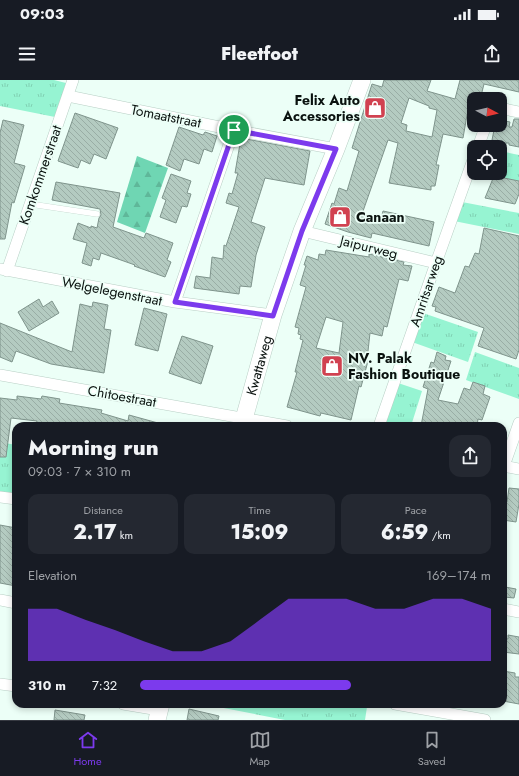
<!DOCTYPE html>
<html lang="en">
<head>
<meta charset="utf-8">
<style>
  body { margin:0; font-family:Jost,sans-serif; background:#242831; color:#f1f3f6; height:100vh; display:flex; flex-direction:column; font-size:15px; white-space:nowrap }
  * { box-sizing:border-box; margin:0 }
  p { font-size:13px; color:#9ea1a6 }
  .icon { flex:none; width:22px; height:22px; fill:none; stroke:currentColor; stroke-width:2; stroke-linecap:round; stroke-linejoin:round }
  .map { position:relative; flex:1; overflow:hidden }
  .panel { position:absolute; left:12px; top:342px; width:495px; height:286px; display:flex; flex-direction:column; background:#171b24; border-radius:12px; box-shadow:0 2px 6px #0003 }
  .panel>* { flex:none }
  .needle { width:26px; rotate:97deg }
  .controls { position:absolute; left:467px; top:12px; display:grid; gap:8px }
  .controls a { display:grid; place-items:center; width:40px; height:40px; border-radius:8px; background:#171b24; box-shadow:0 2px 6px #0003; font-size:20px }
  .pin { position:absolute; display:grid; place-items:center; width:34px; height:34px; color:#fff; margin:-17px; border:2px solid #fff; border-radius:50%; box-shadow:0 1px 4px #0007 }
  .round { display:grid; place-items:center; flex:none; width:42px; height:42px; border-radius:12px; background:#242831 }
  .head { display:flex; align-items:center; justify-content:space-between; height:68px; padding:0 16px }
  h1 { font-size:22px; font-weight:800; line-height:30px }
  .figures { display:grid; grid-template-columns:repeat(3,1fr); gap:6px; height:68px; padding:4px 16px }
  .figures div { display:grid; align-content:center; border-radius:10px; background:#242831; text-align:center }
  .figures b { font-size:20px; font-weight:800 }
  .figures small { font-size:11px; font-weight:400 }
  .figures p { font-size:11px }
  .chart { height:112px; padding:8px 16px }
  .chart p { display:flex; justify-content:space-between }
  .chart svg { width:100%; height:72px; margin-top:4px; fill:#7c3aed; opacity:.7 }
  ul { padding:0 16px; list-style:none; font-size:13px }
  li { display:grid; grid-template-columns:64px 48px 1fr; align-items:center; height:30px }
  li i { height:10px; border-radius:5px; background:#7c3aed }
  .status { display:flex; justify-content:space-between; align-items:center; height:28px; padding:0 20px; background:#171b24; direction:ltr }
  .status svg { height:11px; fill:currentColor }
  header { display:flex; justify-content:space-between; align-items:center; height:52px; padding:0 16px; background:#171b24; font-size:18px; font-weight:800 }
  .dock { display:flex; justify-content:space-around; align-items:center; height:56px; border-top:1px solid #363941; background:#171b24; font-size:11px; color:#9ea1a6 }
  .dock a { display:grid; justify-items:center; gap:2px }
  .dock .selected { color:#7c3aed }
  .map>svg:first-child { display:block }
  .grass { fill:url(#grass-tufts) }
  .forest { fill:url(#forest-firs) }
  .building { fill:url(#building-back-hatch); stroke:#7f948c; fill-rule:evenodd }
  .lines { fill:none; stroke-linecap:round; stroke-linejoin:round }
  .service-casing { stroke:#b8cfc5; stroke-width:6 }
  .minor-casing { stroke:#b8cfc5; stroke-width:12 }
  .primary-casing { stroke:#b8cfc5; stroke-width:18 }
  .service { stroke:#fff; stroke-width:5.5 }
  .minor { stroke:#fff; stroke-width:11 }
  .primary { stroke:#fff; stroke-width:17 }
  .route-casing { stroke:#fff; stroke-width:8 }
  .route { stroke:#7c3aed; stroke-width:5 }
  .labels { text-anchor:middle; dominant-baseline:central; stroke-width:3.5; stroke-linejoin:round; paint-order:stroke }
  .poi-label { font-size:14px; font-weight:bold; fill:#0a120f; stroke:#ecfff7; text-anchor:start }
  .street-label { font-size:14px; fill:#0a120f; stroke:#ecfff7 }
</style>
</head>
<body>
<div class="status"><b>09:03</b><svg viewBox="0 0 49 12"><path d="M0 12V9h3v3zM5 12V6h3v6zM10 12V3h3v9zM15 12V0h3v12zM26 1h20v11H26zM47 4h2v5h-2z"/></svg></div>
<header><svg class="icon" aria-label="menu" viewBox="0 0 24 24"><path d="M4 6h16M4 12h16M4 18h16"/></svg>Fleetfoot<svg class="icon" aria-label="share" viewBox="0 0 24 24"><path d="M12 15V3M7 8l5-5 5 5M5 13v7h14v-7"/></svg></header>
<div class="map">
<svg width="519" height="640" viewBox="0 0 519 640">
  <defs>
    <pattern id="grass-tufts" width="24" height="20" patternUnits="userSpaceOnUse"><rect width="24" height="20" fill="#96f4d2"/><path d="M3 7l-1-3M5 7V3M7 7l1-3M15 17l-1-3M17 17v-4M19 17l1-3" fill="none" stroke="#80d0b3"/></pattern>
    <pattern id="forest-firs" width="22" height="20" patternUnits="userSpaceOnUse"><rect width="22" height="20" fill="#6fd6b3"/><path d="M5 1l3.5 6h-7zM16 11l3.5 6h-7z" fill="#5fb799"/></pattern>
    <pattern id="building-back-hatch" width="6" height="6" patternUnits="userSpaceOnUse"><rect width="6" height="6" fill="#b4cbc1"/><path d="M-1 5l2 2M0 0l6 6M5-1l2 2" fill="none" stroke="#99ada5"/></pattern>
  </defs>
  <rect width="100%" height="100%" fill="#ecfff7"/>
  <path class="grass" d="M0,0H54L66,3L55,37L0,26Z
    M500,71L519,75V104L472,94L500,93Z
    M462,122L519,133V154L454,141Z
    M423,233L478,252L468,282L412,262Z
    M475,272L519,288V319L466,300Z
    M398,303L422,311L411,346H383Z
    M0,362L16,365V400L14,415L0,413Z
    M203,624H351L367,627L365,640H285Z"/>
  <path class="forest" d="M137,76L168,88L145,153L117,142Z"/>
  <path class="building" d="M384,0H431L427,11L455,19L460,0H519V12L484,4L481,16L476,15L470,36L467,35L463,58L443,54L436,85H439L435,106H431V110L389,103L398,63L388,60L362,134L381,139L383,131L434,142L429,166L372,153L371,158L348,152L325,144L332,123L334,124L339,108L347,111L359,71L352,68L372,4L382,7ZM409,18L429,26V28L437,30L432,57L406,51L407,45L401,43Z
    M75,33L118,48L106,79L94,74L90,84L81,80L78,88L58,81Z
    M514,39H519V67L509,65V63H506L505,70H500V62L492,60L495,45H500V40L510,42L509,47H512Z
    M3,40L24,45L14,83L25,86L14,123L12,122L5,159H0V53Z
    M179,47L203,55L205,52L217,56L212,72L204,69L199,84L184,79L180,91L166,85Z
    M241,58L310,71L304,105L265,98L251,142L265,147L256,175L251,207L240,206L239,214L194,208L196,196L210,198L212,177L223,179L224,165L226,166L239,127L226,123L229,113L232,114L238,93H235Z
    M171,94L191,101L187,113L191,114L187,127L182,126L176,143L160,137L166,120L162,118Z
    M494,96L519,101V114L515,124L485,118Z
    M56,102L120,113L113,147L144,158L146,153L173,163L167,180L171,182L165,197L134,186L135,185L101,173L99,180L93,178L91,186L82,183L87,163L73,159L78,143L91,148V146L97,148L99,138L101,135L100,129L52,120Z
    M484,148L519,156V270L516,279L478,266L484,248L435,231L436,227L432,226L439,207L455,213L465,186L469,187L475,173L479,174Z
    M326,170L369,177V174L404,182L403,185L412,186L408,201L399,199L387,247L384,246L382,256L370,253L367,280L368,281L361,307L359,306L351,340L321,333L320,336L287,327L297,292H295L303,260L300,259L301,255L298,254L299,248L295,247L306,207L300,205L306,185H304L307,176L318,180L319,174L325,175ZM326,237L343,242L339,273L316,268Z
    M39,219L43,227L52,221L59,233L29,251L18,232Z
    M93,222L108,225L104,249L111,250L104,293L51,284L16,271L12,282L0,277V243L72,272L80,224L92,227Z
    M144,228L167,234L158,271L135,265Z
    M182,256L213,266L201,304L169,293Z
    M437,272L446,276L445,280L451,281L438,320L458,324L464,308L470,310L473,302L485,306L483,314L490,317L482,340L478,339L477,346H421L428,309L423,307L431,282L434,283Z
    M17,316L41,319L42,316L60,319L59,323L102,330L101,333L128,341L129,335L158,343V346H36L37,341L11,338L6,377H0V318L17,320Z
    M509,408L519,409V424L516,442L503,440V422H507Z
    M0,445L16,448V506L0,503Z
    M505,507L516,509L514,518L504,517Z
    M508,555L519,557V574L503,572V558L508,559Z
    M503,591L515,593V597H519V624L503,621Z
    M189,629L219,636L218,640H187Z
    M55,630L85,635L84,640H54Z"/>
  <g class="lines">
    <g class="service-casing">
      <path id="service" d="M30,124L97,134"/>
    </g>
    <g class="minor-casing">
      <path id="minor" d="M68,16L234,50L336,69
        M500,29H504L519,32
        M478,67L486,45
        M302,151L436,183
        M0,189L175,222L273,235
        M7,191L73,0
        M175,222L234,50
        M0,295L287,346
        M379,346L436,183L474,77
        M503,386L519,389
        M504,386L519,343
        M0,417L16,419
        M0,520L16,523
        M503,529L519,532
        M0,604L16,606
        M123,624L159,630
        M395,624L485,640"/>
    </g>
    <g class="primary-casing">
      <g id="primary">
        <path id="s1" d="M242,346L273,235L302,151L336,69L362,0"/>
        <path d="M157,640L161,624"/>
      </g>
    </g>
    <use href="#service" class="service"/>
    <use href="#minor" class="minor"/>
    <use href="#primary" class="primary"/>
  </g>
  <g class="lines">
    <g class="route-casing">
      <path id="route" d="M234,50L336,69L302,151L273,236L175,222Z"/>
    </g>
    <use href="#route" class="route"/>
  </g>
  <defs>
    <g id="shop-square" transform="scale(1.15)"><rect x="-9" y="-9" width="18" height="18" rx="4" fill="#d14150" stroke="#ecfff7"/><path d="M-5-2.5h2.3a2.7 3.5 0 0 1 5.4 0H5L5.5 6h-11ZM-1.5-2.5h3a1.5 2.3 0 0 0-3 0Z" fill="#fff"/></g>
  </defs>
  <g fill-rule="evenodd">
    <use href="#shop-square" x="375" y="28"/>
    <use href="#shop-square" x="340" y="137"/>
    <use href="#shop-square" x="332" y="286"/>
  </g>
  <g class="labels">
    <g class="poi-label">
      <text x="360" y="20" text-anchor="end">Felix Auto<tspan x="360" dy="16">Accessories</tspan></text>
      <text x="356" y="137">Canaan</text>
      <text x="348" y="278">NV. Palak<tspan x="348" dy="16">Fashion Boutique</tspan></text>
    </g>
    <g class="street-label">
      <text transform="translate(166 36) rotate(11)">Tomaatstraat</text>
      <text transform="translate(40 95) rotate(-71)">Komkommerstraat</text>
      <text transform="translate(369 167) rotate(14)">Jaipurweg</text>
      <text transform="translate(112 211) rotate(11)">Welgelegenstraat</text>
      <text transform="translate(426 211) rotate(-71)">Amritsarweg</text>
      <text stroke="none"><textPath href="#s1" startOffset="63">Kwattaweg</textPath></text>
      <text transform="translate(122 316) rotate(10)">Chitoestraat</text>
    </g>
  </g>
</svg>
<div class="controls">
<a><svg class="needle" viewBox="-14 -14 28 28"><path d="M0-13l5 13h-10z" fill="#e53935"/><path d="M0 13l5-13h-10z" fill="#9ea1a6"/></svg></a>
<a><svg class="icon" aria-label="locate" viewBox="0 0 24 24"><circle cx="12" cy="12" r="6"/><path d="M12 2v4M12 18v4M2 12h4M18 12h4"/></svg></a>
</div>
<div class="pin" style="left:234px;top:50px;background:#1e9e55"><svg class="icon" aria-label="arrive" viewBox="0 0 24 24"><path d="M6 21V4h12l-3 4 3 4H6"/></svg></div>
<section class="panel">
<div class="head"><div><h1>Morning run</h1><p>09:03 · 7 × 310 m</p></div><a class="round"><svg class="icon" aria-label="share" viewBox="0 0 24 24"><path d="M12 15V3M7 8l5-5 5 5M5 13v7h14v-7"/></svg></a></div>
<div class="figures">
<div><p>Distance</p><b>2.17<small> km</small></b></div>
<div><p>Time</p><b>15:09</b></div>
<div><p>Pace</p><b>6:59<small> /km</small></b></div>
</div>
<div class="chart"><p><span>Elevation</span>169–174 m</p>
<svg viewBox="0 0 160 44" preserveAspectRatio="none"><path d="M0 44V12L10 12L20 19L30 25L40 32L50 38L60 38L70 32L80 19L90 6L100 6L110 6L120 12L130 12L140 6L150 6L160 12V44z"/></svg>
</div>
<ul>
<li><b>310 m</b>7:32<i style="width:60%"></i></li>
</ul>
</section>
</div>
<nav class="dock">
<a class="selected"><svg class="icon" aria-label="home" viewBox="0 0 24 24"><path d="M3 11l9-7 9 7M6 9v11h12V9"/></svg>Home</a>
<a><svg class="icon" aria-label="map" viewBox="0 0 24 24"><path d="M3 6l6-2 6 2 6-2v14l-6 2-6-2-6 2zM9 4v14M15 6v14"/></svg>Map</a>
<a><svg class="icon" aria-label="saved" viewBox="0 0 24 24"><path d="M7 4h10v16l-5-4-5 4z"/></svg>Saved</a>
</nav>
</body>
</html>
